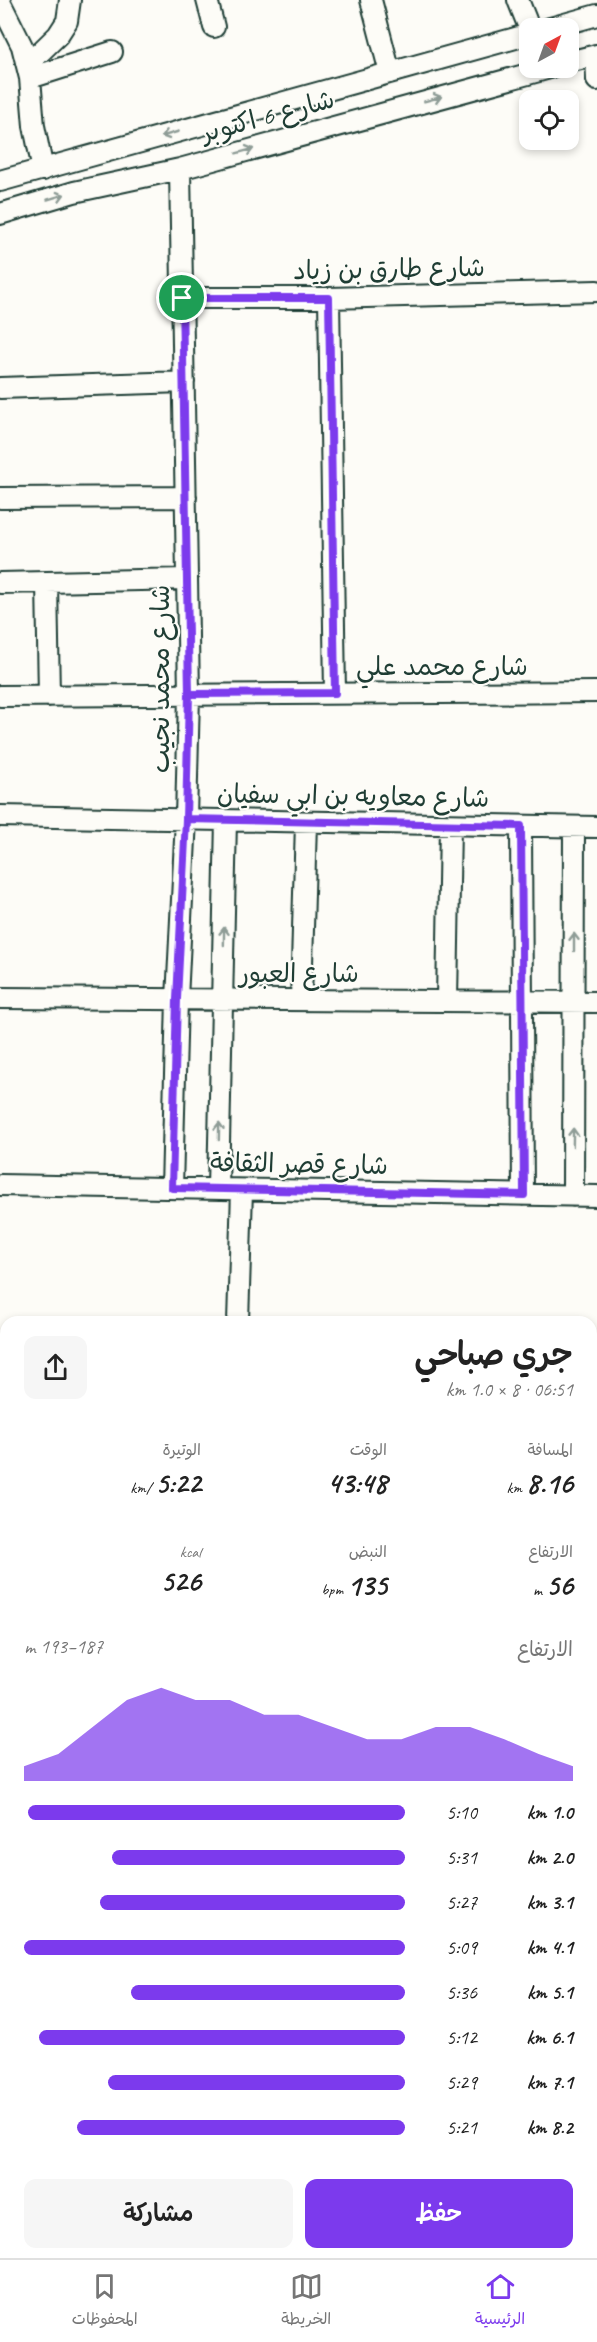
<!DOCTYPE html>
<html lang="ar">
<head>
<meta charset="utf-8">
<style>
  body { margin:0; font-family:Caveat,"Playpen Sans Arabic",sans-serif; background:#f6f6f6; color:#222; direction:rtl; height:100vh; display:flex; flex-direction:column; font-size:22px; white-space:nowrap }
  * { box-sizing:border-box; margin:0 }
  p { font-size:20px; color:#767676 }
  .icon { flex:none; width:33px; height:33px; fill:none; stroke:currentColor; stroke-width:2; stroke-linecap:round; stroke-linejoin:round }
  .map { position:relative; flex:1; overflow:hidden; direction:ltr }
  .sheet { position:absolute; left:0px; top:1316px; width:597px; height:944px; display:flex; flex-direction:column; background:#fff; border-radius:18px 18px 0 0; box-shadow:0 3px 9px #0003; direction:rtl }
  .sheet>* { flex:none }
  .needle { width:39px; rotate:41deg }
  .buttons { position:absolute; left:519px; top:18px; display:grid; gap:12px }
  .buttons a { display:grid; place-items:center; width:60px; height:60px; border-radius:12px; background:#fff; box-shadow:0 3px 9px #0003; font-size:30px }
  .pin { position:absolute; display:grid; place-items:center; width:51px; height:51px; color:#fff; margin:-26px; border:3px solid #fff; border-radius:50%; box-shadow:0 2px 6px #0007 }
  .round { display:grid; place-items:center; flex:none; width:63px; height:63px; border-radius:12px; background:#f6f6f6 }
  .overview { display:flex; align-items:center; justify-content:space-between; height:102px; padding:0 24px }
  h1 { font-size:33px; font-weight:600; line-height:45px }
  .figures { display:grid; grid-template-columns:repeat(3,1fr); gap:9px; height:102px; padding:6px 24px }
  .figures div { display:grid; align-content:center }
  .figures b { font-size:30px; font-weight:600 }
  .figures small { font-size:16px; font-weight:400 }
  .figures p { font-size:16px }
  .chart { height:168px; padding:12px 24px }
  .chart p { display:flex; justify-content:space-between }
  .chart svg { width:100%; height:108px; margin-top:6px; fill:#7c3aed; opacity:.7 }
  .primary-button { display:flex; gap:12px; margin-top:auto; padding:12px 24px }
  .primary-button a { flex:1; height:69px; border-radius:12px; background:#7c3aed; color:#fff; font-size:24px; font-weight:600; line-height:69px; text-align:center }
  .primary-button a+a { background:#f6f6f6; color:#222 }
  ul { padding:0 24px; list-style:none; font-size:20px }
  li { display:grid; grid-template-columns:96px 72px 1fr; align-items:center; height:45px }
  li i { height:15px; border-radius:8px; background:#7c3aed }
  .tabs { display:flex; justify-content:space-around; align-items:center; height:84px; border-top:2px solid #e0e0e0; background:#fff; font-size:16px; color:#767676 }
  .tabs a { display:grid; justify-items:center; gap:3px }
  .tabs .active { color:#7c3aed }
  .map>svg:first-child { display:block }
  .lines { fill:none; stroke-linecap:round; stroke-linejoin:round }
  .minor-casing { stroke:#1f3d34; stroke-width:24 }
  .minor { stroke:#fdfcf7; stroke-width:20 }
  .oneway { stroke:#8e9c96 }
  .route-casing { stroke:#fff; stroke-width:12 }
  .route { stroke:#7c3aed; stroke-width:8 }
  .labels { text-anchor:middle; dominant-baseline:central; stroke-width:4.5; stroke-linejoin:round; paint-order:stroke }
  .street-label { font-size:26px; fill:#1f3d34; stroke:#fdfcf7 }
</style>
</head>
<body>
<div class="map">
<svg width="597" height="2258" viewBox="0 0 597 2258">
  <rect width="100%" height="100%" fill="#fdfcf7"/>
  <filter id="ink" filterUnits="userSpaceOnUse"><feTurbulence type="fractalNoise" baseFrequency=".0167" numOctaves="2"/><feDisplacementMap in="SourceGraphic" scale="12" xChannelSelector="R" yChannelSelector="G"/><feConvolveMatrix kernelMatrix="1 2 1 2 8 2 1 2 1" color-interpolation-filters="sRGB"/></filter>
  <g filter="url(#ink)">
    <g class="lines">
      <g class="minor-casing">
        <path id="minor" d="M207,0L214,27
          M371,0L390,73
          M518,0L530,30
          M0,2L22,46L30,78L34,126L43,170
          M550,28L597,15
          M596,55L597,80
          M568,62L597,55
          M27,65L58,35L67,21L70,0
          M30,78L112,52
          M0,181L530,34
          M0,214L74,192L180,169L550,68
          M182,298H329L597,291
          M329,298L335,693
          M0,388L184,382
          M0,498L186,497
          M47,582L49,696
          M0,583L187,579
          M0,696L597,692
          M0,816L597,827
          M521,826L523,1195
          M0,998L597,1002
          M301,1000L306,822
          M447,1001L450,825
          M0,1185L597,1196
          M172,1188L177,999L186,819L189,694L180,169
          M218,1189L226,820
          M573,1196L574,827
          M238,1322L242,1190
          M0,1373H6
          M591,1384H597
          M591,1486L597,1495
          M595,1641L597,1564
          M591,1725H597
          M591,1860H597
          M0,2034L6,2029
          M0,2086L6,2088
          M0,2132H6
          M591,2148H597
          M591,2227H597
          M572,2253V2258
          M79,2258V2253
          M137,2258L138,2253
          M188,2258V2253
          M221,2258V2253
          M300,2258L301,2253
          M392,2258V2253
          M474,2258V2253"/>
      </g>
      <use href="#minor" class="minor"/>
    </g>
    <defs><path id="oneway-shaft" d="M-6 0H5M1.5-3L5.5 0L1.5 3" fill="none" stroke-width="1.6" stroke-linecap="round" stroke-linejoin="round" transform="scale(1.5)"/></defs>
    <g class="oneway">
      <use href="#oneway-shaft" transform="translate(433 99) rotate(-15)"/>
      <use href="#oneway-shaft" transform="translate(170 134) rotate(164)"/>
      <use href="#oneway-shaft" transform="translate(245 151) rotate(-15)"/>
      <use href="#oneway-shaft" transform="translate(56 197) rotate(-17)"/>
      <use href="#oneway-shaft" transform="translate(224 936) rotate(-89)"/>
      <use href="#oneway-shaft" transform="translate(574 942) rotate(-90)"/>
      <use href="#oneway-shaft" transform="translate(219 1131) rotate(-89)"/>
      <use href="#oneway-shaft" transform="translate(573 1137) rotate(-89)"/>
    </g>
  </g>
  <g class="lines" filter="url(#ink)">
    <g class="route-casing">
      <path id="route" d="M182,298L189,694L186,819L177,999L172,1188L524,1195L521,826L186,819L189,694L335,693L329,298H182"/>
    </g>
    <use href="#route" class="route"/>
  </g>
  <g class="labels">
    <g class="street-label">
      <text transform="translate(268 116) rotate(-15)">شارع 6 اكتوبر</text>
      <text transform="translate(389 269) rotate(-1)">شارع طارق بن زياد</text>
      <text x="442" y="666">شارع محمد علي</text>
      <text transform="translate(160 679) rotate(-90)">شارع محمد نجيب</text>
      <text transform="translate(353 796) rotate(1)">شارع معاويه بن ابي سفيان</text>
      <text x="299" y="973">شارع العبور</text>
      <text transform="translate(299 1164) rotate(1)">شارع قصر الثقافة</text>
    </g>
  </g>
</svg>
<div class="buttons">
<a><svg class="needle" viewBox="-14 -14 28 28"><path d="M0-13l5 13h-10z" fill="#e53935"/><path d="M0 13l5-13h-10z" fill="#767676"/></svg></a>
<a><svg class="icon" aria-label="locate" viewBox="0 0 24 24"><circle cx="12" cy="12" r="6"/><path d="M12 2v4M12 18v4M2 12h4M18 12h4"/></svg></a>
</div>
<div class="pin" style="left:182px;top:298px;background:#1e9e55"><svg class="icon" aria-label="arrive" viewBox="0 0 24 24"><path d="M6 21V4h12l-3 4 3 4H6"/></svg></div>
<section class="sheet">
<div class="overview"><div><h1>جري صباحي</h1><p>06:51 · 8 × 1.0 km</p></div><a class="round"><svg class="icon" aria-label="share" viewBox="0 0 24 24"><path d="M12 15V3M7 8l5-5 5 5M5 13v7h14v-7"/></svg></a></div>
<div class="figures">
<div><p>المسافة</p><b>8.16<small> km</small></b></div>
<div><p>الوقت</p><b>43:48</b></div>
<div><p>الوتيرة</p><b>5:22<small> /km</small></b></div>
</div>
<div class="figures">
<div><p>الارتفاع</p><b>56<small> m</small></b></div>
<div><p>النبض</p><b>135<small> bpm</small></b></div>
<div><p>kcal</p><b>526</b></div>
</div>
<div class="chart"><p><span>الارتفاع</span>187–193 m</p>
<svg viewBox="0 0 160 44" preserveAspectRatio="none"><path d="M0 44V38L10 33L20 22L30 11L40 6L50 11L60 11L70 17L80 17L90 22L100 27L110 27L120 22L130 22L140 27L150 33L160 38V44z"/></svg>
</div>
<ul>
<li><b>1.0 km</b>5:10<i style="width:99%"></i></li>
<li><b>2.0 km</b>5:31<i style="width:77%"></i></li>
<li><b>3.1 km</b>5:27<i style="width:80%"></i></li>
<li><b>4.1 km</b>5:09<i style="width:100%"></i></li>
<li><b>5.1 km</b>5:36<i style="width:72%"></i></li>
<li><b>6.1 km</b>5:12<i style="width:96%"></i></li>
<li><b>7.1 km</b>5:29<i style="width:78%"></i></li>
<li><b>8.2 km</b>5:21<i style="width:86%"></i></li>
</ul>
<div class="primary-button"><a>حفظ</a><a>مشاركة</a></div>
</section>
</div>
<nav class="tabs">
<a class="active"><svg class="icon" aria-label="home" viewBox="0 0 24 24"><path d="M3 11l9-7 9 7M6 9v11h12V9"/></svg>الرئيسية</a>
<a><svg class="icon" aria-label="map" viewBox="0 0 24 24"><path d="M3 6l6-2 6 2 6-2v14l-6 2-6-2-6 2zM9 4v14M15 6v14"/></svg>الخريطة</a>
<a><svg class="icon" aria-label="saved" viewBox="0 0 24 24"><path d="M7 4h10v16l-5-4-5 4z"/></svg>المحفوظات</a>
</nav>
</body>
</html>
